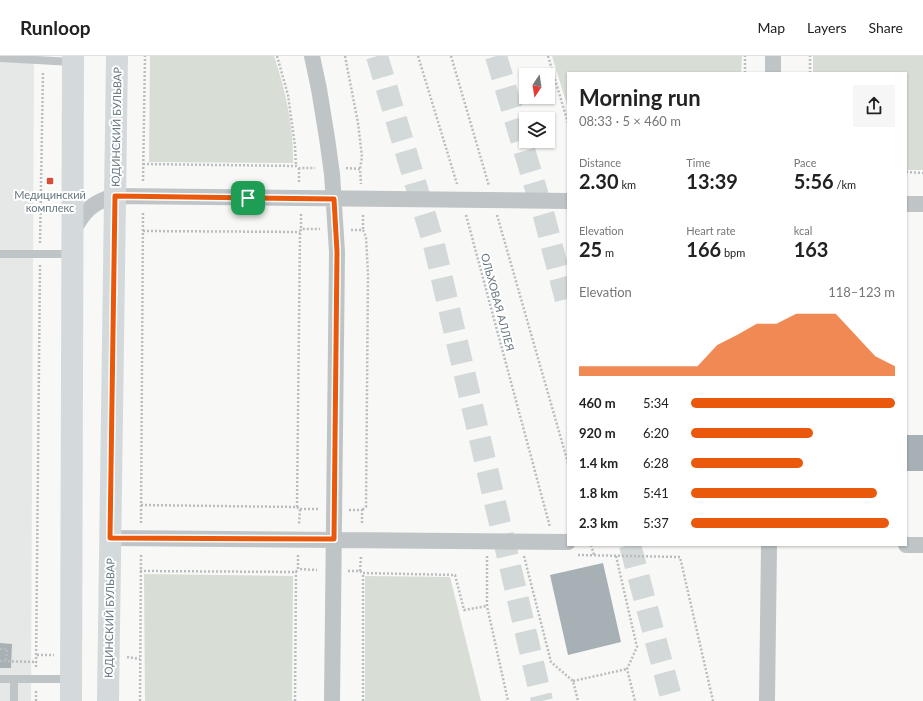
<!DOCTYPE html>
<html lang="en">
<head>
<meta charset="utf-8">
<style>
  body { margin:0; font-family:Lato,sans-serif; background:#f6f6f6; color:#222; height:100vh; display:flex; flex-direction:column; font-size:15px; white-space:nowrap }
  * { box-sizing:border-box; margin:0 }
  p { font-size:13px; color:#767676 }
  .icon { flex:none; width:22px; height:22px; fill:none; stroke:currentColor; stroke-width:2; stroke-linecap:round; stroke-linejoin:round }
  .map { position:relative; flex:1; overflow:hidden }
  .sheet { position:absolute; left:567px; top:16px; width:340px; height:474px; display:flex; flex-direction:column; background:#fff; border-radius:0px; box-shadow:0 1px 3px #0004 }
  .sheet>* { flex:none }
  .needle { width:26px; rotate:192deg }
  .tools { position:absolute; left:519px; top:12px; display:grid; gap:8px }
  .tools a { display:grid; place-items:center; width:36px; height:36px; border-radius:0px; background:#fff; box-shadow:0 1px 3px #0004; font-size:20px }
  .pin { position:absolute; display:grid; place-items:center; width:34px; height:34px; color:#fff; margin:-17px; border-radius:8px; box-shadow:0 2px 6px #0006 }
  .round { display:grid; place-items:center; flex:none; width:42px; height:42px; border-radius:0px; background:#f6f6f6 }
  .head { display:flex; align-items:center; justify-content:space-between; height:68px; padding:0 12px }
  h1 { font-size:22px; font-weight:700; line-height:30px }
  .stats { display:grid; grid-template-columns:repeat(3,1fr); gap:6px; height:68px; padding:4px 12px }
  .stats div { display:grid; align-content:center }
  .stats b { font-size:20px; font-weight:700 }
  .stats small { font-size:11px; font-weight:400 }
  .stats p { font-size:11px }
  .chart { height:112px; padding:8px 12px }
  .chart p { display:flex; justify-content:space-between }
  .chart svg { width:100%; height:72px; margin-top:4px; fill:#ea580c; opacity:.7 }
  ul { padding:0 12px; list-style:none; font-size:13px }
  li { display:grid; grid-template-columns:64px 48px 1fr; align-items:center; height:30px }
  li i { height:10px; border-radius:5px; background:#ea580c }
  header { display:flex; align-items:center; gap:24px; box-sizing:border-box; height:56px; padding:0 20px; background:#fff; border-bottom:1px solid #e0e0e0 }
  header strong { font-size:19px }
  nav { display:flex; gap:22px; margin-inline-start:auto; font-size:14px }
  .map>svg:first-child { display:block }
  .built { fill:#e6e8e7 }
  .green { fill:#d8ddd5 }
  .building { fill:#a7b0b5 }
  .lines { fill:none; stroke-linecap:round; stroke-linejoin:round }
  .secondary-tunnel { stroke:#d3d8d8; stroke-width:22; stroke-dasharray:22 11; stroke-linecap:butt }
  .path { stroke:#babdbf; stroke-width:2.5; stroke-dasharray:2 2; stroke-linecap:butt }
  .lane { stroke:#bfc4c7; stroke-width:8 }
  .street { stroke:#bfc4c7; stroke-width:16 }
  .secondary { stroke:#d4d9db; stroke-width:22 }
  .route-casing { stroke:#fff; stroke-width:8 }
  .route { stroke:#ea580c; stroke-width:5 }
  .poi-dot { fill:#d74f36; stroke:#fff; stroke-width:1.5 }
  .labels { text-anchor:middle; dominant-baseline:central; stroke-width:4; stroke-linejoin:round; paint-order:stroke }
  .street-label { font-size:11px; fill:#65767f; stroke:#fff }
  .poi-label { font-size:11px; fill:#65767f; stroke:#fff }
</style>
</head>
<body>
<header>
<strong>Runloop</strong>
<nav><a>Map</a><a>Layers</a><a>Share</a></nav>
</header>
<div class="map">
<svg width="923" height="645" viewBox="0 0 923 645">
  <rect width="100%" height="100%" fill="#f8f8f6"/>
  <path class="built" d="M0,0H34L31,645H0Z"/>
  <path class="green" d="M150,0H274C285,33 294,72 293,107L149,106Z
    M552,0H742L741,17H568V52Z
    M813,0H923V114H906V17H813Z
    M144,518L293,520L292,645H145Z
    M365,520L450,521L481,645H365Z"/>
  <path class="building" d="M906,379H923V415H906Z
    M603,507L621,586L568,599L550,519Z
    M0,587L12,588L11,612H0Z"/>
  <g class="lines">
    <path class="secondary-tunnel" d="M377,0L434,189L542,645
      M496,0L544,160L568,252
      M630,489L672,645"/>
    <path class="path" d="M277,0L288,39L295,90L296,110
      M345,0L358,67L362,101L360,113
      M418,0L457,128
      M451,0L489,130
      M548,0L568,67
      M745,17V0
      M810,17V0
      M143,108L296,110L299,112H315
      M299,112V127
      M346,112L360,113L361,128
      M906,116L923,117
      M143,125L145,0
      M301,158V173
      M363,159V174
      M466,159L550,471
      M497,159L568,407
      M351,174H363L366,181L368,218L366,451L362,454
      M143,175L300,176
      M40,187L43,16
      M141,449L297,451L300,453L299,468
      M297,451L300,176L301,173H320
      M300,453H320
      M349,454H362V469
      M141,467L143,156
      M591,489L594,499
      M298,499V513L317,514
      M578,499L680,501L713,645
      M487,500V550L508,645
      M524,500L551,606L573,625L578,645
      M616,500L637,591L627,613L635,645
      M140,515L296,516L298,513
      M348,515H360L363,517
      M360,515L361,500
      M0,593H7L6,605
      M37,599H54
      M127,601L140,603
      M0,605L37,606
      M36,611L40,208
      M573,625L627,613
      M36,645V634
      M140,645L141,498
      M295,645L296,516
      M363,645V517L455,519L464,554L487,550"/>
    <path class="lane" d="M0,2L73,6
      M0,198H71
      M0,623H70
      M14,645V624"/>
    <path class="street" d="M312,0L319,33L327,82L332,118L337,196L332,645
      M773,17V0
      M906,148H923
      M73,175C84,155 92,146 115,140L568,145
      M110,482L568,486
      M906,489H923
      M767,645L769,489"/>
    <path class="secondary" d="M71,645L73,0
      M108,645L117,0"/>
  </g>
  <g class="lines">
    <g class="route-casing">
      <path id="route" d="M115,140L334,143L337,196L334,483L110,482Z"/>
    </g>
    <use href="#route" class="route"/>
  </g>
  <rect class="poi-dot" x="46" y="121" width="8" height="8" rx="2"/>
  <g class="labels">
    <g class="street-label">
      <text transform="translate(116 71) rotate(-89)">ЮДИНСКИЙ БУЛЬВАР</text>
      <text transform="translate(498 246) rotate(75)">ОЛЬХОВАЯ АЛЛЕЯ</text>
      <text transform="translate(109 562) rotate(-89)">ЮДИНСКИЙ БУЛЬВАР</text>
    </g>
    <g class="poi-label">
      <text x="50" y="138">Медицинский<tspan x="50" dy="13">комплекс</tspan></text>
    </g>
  </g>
</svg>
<div class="tools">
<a><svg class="needle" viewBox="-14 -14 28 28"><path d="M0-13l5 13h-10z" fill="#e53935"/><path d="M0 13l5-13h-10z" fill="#767676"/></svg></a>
<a><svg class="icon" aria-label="layers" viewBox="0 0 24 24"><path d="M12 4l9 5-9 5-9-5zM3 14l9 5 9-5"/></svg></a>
</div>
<div class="pin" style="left:248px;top:142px;background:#1e9e55"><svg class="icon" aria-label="arrive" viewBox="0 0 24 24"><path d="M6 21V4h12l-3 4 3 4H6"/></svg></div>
<section class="sheet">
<div class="head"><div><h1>Morning run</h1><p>08:33 · 5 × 460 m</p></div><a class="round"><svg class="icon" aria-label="share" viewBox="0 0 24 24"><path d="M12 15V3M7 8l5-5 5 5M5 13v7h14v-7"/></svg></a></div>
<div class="stats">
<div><p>Distance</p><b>2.30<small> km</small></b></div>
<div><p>Time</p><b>13:39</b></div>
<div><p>Pace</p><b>5:56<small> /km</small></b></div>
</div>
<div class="stats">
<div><p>Elevation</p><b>25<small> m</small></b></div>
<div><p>Heart rate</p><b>166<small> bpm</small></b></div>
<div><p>kcal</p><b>163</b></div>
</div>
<div class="chart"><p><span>Elevation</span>118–123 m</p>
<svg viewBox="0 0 160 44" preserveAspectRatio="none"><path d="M0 44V38L10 38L20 38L30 38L40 38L50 38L60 38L70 25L80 19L90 12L100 12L110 6L120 6L130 6L140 19L150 32L160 38V44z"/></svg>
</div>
<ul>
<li><b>460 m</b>5:34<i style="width:100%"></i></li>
<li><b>920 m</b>6:20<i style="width:60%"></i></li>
<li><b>1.4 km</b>6:28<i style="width:55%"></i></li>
<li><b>1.8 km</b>5:41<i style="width:91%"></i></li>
<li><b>2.3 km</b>5:37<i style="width:97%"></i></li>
</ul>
</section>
</div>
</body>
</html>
